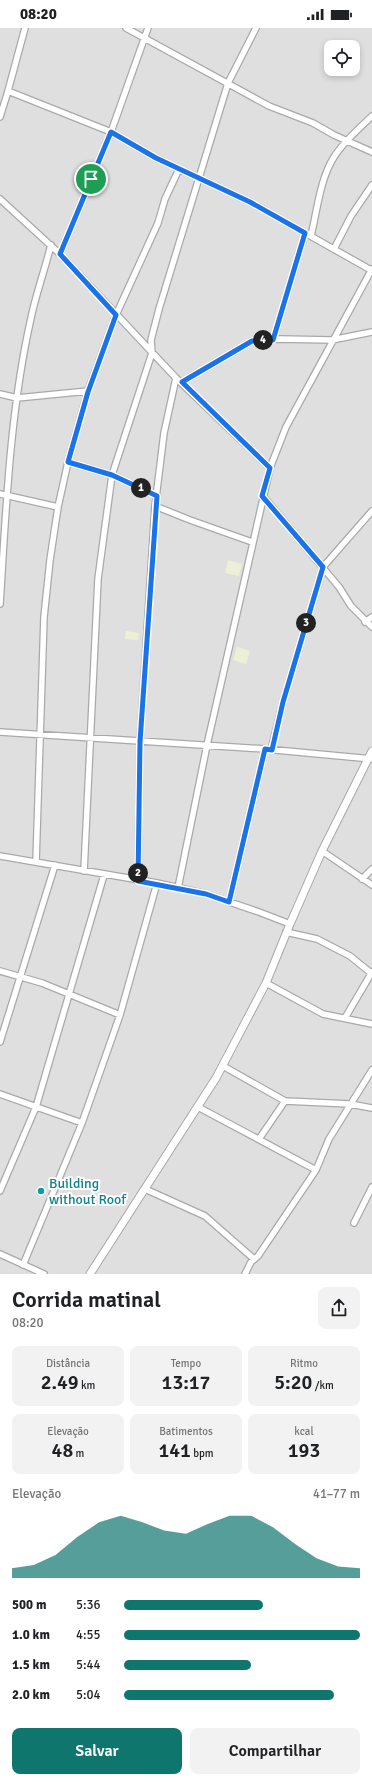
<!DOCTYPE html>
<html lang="pt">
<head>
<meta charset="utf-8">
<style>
  body { margin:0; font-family:Signika,sans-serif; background:#f2f2f2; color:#202124; height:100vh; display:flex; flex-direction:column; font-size:15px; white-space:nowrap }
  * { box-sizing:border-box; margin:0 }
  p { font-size:13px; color:#757577 }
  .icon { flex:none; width:22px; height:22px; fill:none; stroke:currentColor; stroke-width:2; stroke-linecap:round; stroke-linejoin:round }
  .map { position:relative; height:1246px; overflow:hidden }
  .side { display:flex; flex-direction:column; background:#fff; flex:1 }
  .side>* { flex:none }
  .tools { position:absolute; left:324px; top:12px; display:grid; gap:8px }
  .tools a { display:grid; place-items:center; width:36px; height:36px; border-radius:8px; background:#fff; box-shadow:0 2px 6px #0003; font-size:20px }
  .pin { position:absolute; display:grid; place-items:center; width:34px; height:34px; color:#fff; margin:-17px; border:2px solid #fff; border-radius:50%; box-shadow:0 1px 4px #0007 }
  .km { position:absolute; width:20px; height:20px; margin:-10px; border-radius:50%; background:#222; color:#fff; font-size:11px; line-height:20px; text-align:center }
  .round { display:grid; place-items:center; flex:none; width:42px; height:42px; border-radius:8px; background:#f2f2f2 }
  .head { display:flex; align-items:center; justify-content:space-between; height:68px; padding:0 12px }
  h1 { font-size:22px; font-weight:600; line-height:30px }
  .stats { display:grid; grid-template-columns:repeat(3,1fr); gap:6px; height:68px; padding:4px 12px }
  .stats div { display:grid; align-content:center; border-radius:8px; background:#f2f2f2; text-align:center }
  .stats b { font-size:20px; font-weight:600 }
  .stats small { font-size:11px; font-weight:400 }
  .stats p { font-size:11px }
  .chart { height:112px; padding:8px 12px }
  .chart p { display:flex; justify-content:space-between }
  .chart svg { width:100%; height:72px; margin-top:4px; fill:#0f766e; opacity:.7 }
  .primary-button { display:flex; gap:8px; margin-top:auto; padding:8px 12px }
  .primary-button a { flex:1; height:46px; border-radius:8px; background:#0f766e; color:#fff; font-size:16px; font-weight:600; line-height:46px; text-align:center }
  .primary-button a+a { background:#f2f2f2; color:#202124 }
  ul { padding:0 12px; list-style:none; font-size:13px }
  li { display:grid; grid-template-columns:64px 48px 1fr; align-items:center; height:30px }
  li i { height:10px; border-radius:5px; background:#0f766e }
  .status { display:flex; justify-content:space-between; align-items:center; height:28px; padding:0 20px; background:#fff; direction:ltr }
  .status svg { height:11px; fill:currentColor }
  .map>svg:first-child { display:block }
  .residential { fill:#e0dfdf; fill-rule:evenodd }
  .farmland { fill:#eef0d5 }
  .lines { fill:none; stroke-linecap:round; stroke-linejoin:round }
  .minor-casing { stroke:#a9a9a9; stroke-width:8 }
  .tertiary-casing { stroke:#a9a9a9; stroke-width:9 }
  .minor { stroke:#fff; stroke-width:5.5 }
  .tertiary { stroke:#fff; stroke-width:7 }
  .route-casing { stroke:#fff; stroke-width:8 }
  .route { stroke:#1a73e8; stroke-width:5 }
  .culture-dot { fill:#0f9aa8; stroke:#fff; stroke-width:1.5 }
  .labels { text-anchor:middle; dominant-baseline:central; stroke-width:4; stroke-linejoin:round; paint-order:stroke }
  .culture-label { font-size:14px; fill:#0d838f; stroke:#fff; text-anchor:start }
</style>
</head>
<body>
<div class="status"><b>08:20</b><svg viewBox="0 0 49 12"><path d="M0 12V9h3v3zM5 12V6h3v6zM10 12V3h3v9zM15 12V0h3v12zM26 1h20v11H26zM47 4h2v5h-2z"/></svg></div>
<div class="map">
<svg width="372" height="1246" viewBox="0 0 372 1246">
  <rect width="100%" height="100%" fill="#f2efe9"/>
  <path class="residential" d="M0,0H372V1246H0ZM331,19H353V41H331Z"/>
  <path class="farmland" d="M228,532L242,536L239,548L225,545Z
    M126,603L139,605L138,612L125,611Z
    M237,619L250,623L246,636L233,632Z"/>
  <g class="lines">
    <g class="minor-casing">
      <path id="minor" d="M25,0L8,63L111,104L60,226
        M126,0L269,78L313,95L334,107L372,124
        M148,0L111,104L156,130L250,174L371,242
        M0,89L8,63
        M0,171L60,226L176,350L270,440
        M311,208C317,183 320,151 334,129C344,113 359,101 372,88
        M334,221L351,188L372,157
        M273,312L305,205
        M182,354L252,313L280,311L332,312L372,304
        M0,366L17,370L88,363
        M68,434L112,447L157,468
        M0,466L58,479
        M263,468L339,559L351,578L372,599
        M155,478L190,492L252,514
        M0,576C6,481 10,383 31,290C36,266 45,241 51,217
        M365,594L372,589
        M0,704L265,721L372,731
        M271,722L283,674L323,539L372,483
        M322,823L372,857
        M0,828L157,855L206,866L259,884L290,896
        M36,834L44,589L50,532L58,479L68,434L88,363L116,287L158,195L165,171L179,141
        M84,843L98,551L112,447L152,325L151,312L159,281L228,55L256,0
        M362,851L372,841
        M138,853L140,714L155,478L164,405L176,350
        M178,860L207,717L270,440L286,399L372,241
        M229,874L265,721
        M286,904L317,911L350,928L371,945
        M0,943L42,955L120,987
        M266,955L323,986L372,996
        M345,990L372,944
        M0,1014L55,837
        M223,1038L285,1073
        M0,1066L82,1095
        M198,1079L316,1142
        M259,1111L285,1073L350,1076L372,1080
        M145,1161L205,1188L254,1231
        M0,1163L36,1079L104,847
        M354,1195L372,1159
        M0,1226L44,1246
        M23,1237L82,1095L120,987L157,855
        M245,1246L251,1234L258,1228L316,1142L329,1111L372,1042"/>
    </g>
    <g class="tertiary-casing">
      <path id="tertiary" d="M90,1246L216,1050L266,955L290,896L322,823L372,723"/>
    </g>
    <use href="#minor" class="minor"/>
    <use href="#tertiary" class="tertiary"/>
  </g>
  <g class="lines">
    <g class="route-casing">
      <path id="route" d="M111,104L156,130L250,174L305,205L273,312L252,313L182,354L270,440L262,468L323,539L283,674L272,722L265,721L229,874L206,866L138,853L140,714L157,468L112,447L68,434L88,364L116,287L60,226Z"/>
    </g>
    <use href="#route" class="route"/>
  </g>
  <circle class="culture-dot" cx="41" cy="1163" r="4"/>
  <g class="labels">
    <g class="culture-label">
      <text x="49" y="1155">Building<tspan x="49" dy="16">without Roof</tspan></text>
    </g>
  </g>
</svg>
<div class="tools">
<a><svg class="icon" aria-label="locate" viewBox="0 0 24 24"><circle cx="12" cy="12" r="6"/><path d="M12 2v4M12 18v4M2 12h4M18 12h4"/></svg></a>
</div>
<div class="pin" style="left:91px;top:151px;background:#1e9e55"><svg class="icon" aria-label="arrive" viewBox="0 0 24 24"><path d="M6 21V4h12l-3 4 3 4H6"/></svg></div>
<b class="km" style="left:141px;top:460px">1</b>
<b class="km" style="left:138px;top:845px">2</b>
<b class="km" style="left:306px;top:595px">3</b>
<b class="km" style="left:263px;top:312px">4</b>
</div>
<section class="side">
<div class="head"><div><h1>Corrida matinal</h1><p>08:20</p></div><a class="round"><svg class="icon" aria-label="share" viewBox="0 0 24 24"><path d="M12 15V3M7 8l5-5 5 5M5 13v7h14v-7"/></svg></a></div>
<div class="stats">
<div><p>Distância</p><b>2.49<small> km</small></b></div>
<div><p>Tempo</p><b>13:17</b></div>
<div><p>Ritmo</p><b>5:20<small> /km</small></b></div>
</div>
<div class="stats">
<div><p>Elevação</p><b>48<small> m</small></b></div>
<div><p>Batimentos</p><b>141<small> bpm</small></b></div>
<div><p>kcal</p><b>193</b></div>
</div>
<div class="chart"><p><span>Elevação</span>41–77 m</p>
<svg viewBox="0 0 160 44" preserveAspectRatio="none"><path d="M0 44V38L10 36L20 30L30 19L40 10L50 6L60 10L70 15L80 17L90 11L100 6L110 6L120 13L130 23L140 32L150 37L160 38V44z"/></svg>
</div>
<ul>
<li><b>500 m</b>5:36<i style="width:59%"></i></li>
<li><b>1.0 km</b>4:55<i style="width:100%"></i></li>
<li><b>1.5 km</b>5:44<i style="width:54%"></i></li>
<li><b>2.0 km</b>5:04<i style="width:89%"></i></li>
</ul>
<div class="primary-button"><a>Salvar</a><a>Compartilhar</a></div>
</section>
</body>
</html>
